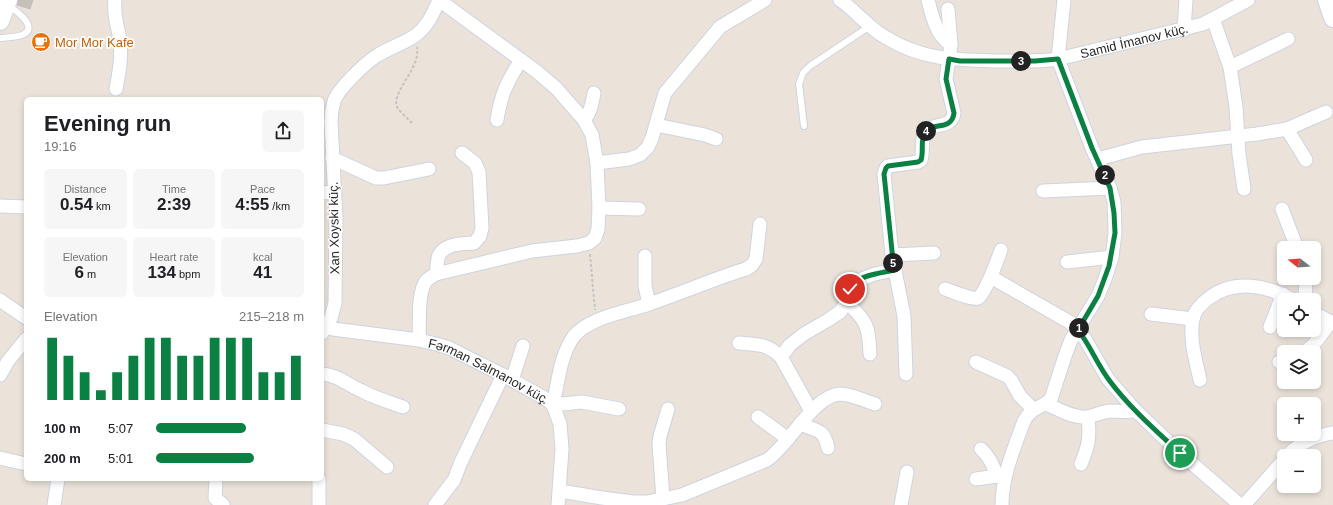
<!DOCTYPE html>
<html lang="en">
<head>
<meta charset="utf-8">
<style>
  body { margin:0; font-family:Arial,sans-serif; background:#f6f6f6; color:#202124; height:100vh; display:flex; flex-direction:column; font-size:15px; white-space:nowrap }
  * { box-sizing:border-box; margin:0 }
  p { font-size:13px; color:#757577 }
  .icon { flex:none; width:22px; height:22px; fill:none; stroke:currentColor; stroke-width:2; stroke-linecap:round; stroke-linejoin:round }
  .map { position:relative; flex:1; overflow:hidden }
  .sheet { position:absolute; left:24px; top:97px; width:300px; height:384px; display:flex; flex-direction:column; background:#fff; border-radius:6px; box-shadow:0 2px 6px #0003 }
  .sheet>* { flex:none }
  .needle { width:26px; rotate:287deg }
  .fabs { position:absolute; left:1277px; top:241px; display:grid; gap:8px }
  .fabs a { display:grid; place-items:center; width:44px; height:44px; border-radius:6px; background:#fff; box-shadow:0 2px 6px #0003; font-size:20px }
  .pin { position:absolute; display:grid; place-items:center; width:34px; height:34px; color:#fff; margin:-17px; border:2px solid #fff; border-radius:50%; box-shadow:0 1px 4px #0007 }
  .km { position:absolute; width:20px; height:20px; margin:-10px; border-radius:50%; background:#222; color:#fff; font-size:11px; line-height:20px; text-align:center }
  .round { display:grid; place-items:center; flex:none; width:42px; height:42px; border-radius:6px; background:#f6f6f6 }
  .summary { display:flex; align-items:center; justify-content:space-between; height:68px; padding:0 20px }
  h1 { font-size:22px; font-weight:600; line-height:30px }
  .stats { display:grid; grid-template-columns:repeat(3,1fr); gap:6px; height:68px; padding:4px 20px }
  .stats div { display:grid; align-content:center; border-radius:6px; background:#f6f6f6; text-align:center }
  .stats b { font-size:17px; font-weight:600 }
  .stats small { font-size:11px; font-weight:400 }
  .stats p { font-size:11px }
  .chart { height:112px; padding:8px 20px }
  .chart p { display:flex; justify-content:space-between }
  .chart svg { width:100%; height:72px; margin-top:4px; stroke:#0b8043; stroke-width:6 }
  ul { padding:0 20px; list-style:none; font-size:13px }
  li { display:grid; grid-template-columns:64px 48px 1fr; align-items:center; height:30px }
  li i { height:10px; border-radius:5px; background:#0b8043 }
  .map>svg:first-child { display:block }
  .building { fill:#c6c0ba; stroke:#c6bfb4 }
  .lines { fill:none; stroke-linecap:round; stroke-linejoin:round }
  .lane-casing { stroke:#cfd3e1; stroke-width:8 }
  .street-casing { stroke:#cfd3e1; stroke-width:15 }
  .secondary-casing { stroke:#cfd3e1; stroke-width:20 }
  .path { stroke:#c3c3c3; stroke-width:2; stroke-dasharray:3 2; stroke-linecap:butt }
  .lane { stroke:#fff; stroke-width:6 }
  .street { stroke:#fff; stroke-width:13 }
  .secondary { stroke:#fff; stroke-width:18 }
  .route-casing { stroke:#fff; stroke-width:8 }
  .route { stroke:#0b8043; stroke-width:5 }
  .labels { text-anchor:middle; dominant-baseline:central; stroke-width:3.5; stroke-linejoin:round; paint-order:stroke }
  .street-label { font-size:13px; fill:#282828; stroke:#fff }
  .food-label { font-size:13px; fill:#c56008; stroke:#fff; text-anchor:start }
</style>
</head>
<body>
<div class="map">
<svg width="1333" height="505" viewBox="0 0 1333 505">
  <rect width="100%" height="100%" fill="#ebe3da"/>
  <path class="building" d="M18,0H33L30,9L17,5Z"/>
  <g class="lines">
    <g class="lane-casing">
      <path id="lane" d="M0,38C9,37 37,38 26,21C22,15 14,10 9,5
        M804,126L799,84L803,73L810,66L870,26"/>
    </g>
    <g class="street-casing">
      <g id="street">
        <path d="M115,0C113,17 118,25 120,41C122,57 119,73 116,89"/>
        <path id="s1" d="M840,0C856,11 868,27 885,37C922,60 955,60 997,61C1017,61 1038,62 1058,59L1203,24L1248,0"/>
        <path d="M948,9L951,45"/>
        <path d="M1213,19L1230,67L1236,107L1239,154L1244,189"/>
        <path d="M1184,30L1186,0"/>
        <path d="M1230,67L1288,39"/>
        <path d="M497,120C501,94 507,82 521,60"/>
        <path d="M584,120C591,112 592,103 594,93"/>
        <path d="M656,125L705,135L716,139"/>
        <path d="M1287,129L1306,160"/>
        <path d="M332,158L376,178H384L429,169"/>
        <path d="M1098,159L1142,147L1257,134L1287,129L1326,112"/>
        <path d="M597,163L629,159L640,155L648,147L652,138L665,93L720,27L765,0"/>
        <path d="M1043,191L1110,188"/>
        <path d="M322,193L335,192"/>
        <path d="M0,206L26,207"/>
        <path d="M599,208L639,209"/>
        <path d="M1282,209L1297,248"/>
        <path d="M892,255L934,253"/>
        <path d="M645,256V286L649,304"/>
        <path d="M1067,262L1112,257"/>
        <path d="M436,274C437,269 437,260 439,255C446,243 462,244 474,243L480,236L482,228L479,172L475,163L462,153"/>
        <path d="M991,277L1071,323L1085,339L1108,379L1135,410L1180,453L1240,505"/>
        <path d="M945,289C952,291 971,300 978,298C984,296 998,259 1001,250"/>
        <path d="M0,300L26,318"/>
        <path d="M1305,300L1306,278"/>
        <path d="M847,302C867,322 869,326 870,354"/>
        <path d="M1314,313L1333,323"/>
        <path d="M1151,314L1193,319"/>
        <path id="s2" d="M322,326L333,329L419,340L436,344L449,348L503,375L546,399L553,405L560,424L562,449L558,505"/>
        <path d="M1270,327L1283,294"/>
        <path d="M322,333L331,318L335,303L336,218L331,122C331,115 332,108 334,101C339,88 366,62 378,55C389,48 402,44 413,37C427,28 433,14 439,0L536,71L556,88L584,120L592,135L597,163L599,208L598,229L595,238L589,243L577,246L532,251L436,274C432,276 429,278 426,281C417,293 420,325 419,340"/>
        <path d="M739,343C758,345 766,343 781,357"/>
        <path d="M1305,352L1314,344L1331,322"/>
        <path d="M976,362L1007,376L1011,380L1020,396L1033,409"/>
        <path d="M1279,362L1284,363"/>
        <path d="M322,374C338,375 348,385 362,391C375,398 389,402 403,407"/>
        <path d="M906,374L904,316L892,255L884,174L886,168L888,166L918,162L921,160C924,152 920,138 926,131C934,122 952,129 954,113L946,79L951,45C936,35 932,16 928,0"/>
        <path d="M0,375L8,361L26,339"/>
        <path d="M512,380L523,346"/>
        <path d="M1200,380C1196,361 1189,339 1193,319C1195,310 1202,303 1209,298C1234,279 1267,285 1293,300"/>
        <path d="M1046,404C1058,409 1075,419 1088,417C1096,415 1102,412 1110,411C1119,411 1126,413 1135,410"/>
        <path d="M619,409L582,402L553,405C558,383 560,355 574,336C590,317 626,312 649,304C682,293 713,279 746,269L752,265L756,259L760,224"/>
        <path d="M811,411L781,357L790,345L804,334L828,320L840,312L847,302L852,284L856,281L875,274L894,270"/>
        <path d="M758,417L788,439"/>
        <path d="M800,424C817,431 824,429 828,448"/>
        <path d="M322,430L343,434L354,439L387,467"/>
        <path d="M981,449C990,457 993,466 997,476"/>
        <path d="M1287,456C1300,442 1315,436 1333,433"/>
        <path d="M0,458L26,464"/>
        <path d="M1081,464C1089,444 1090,439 1088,417"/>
        <path d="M216,479L215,498L223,505"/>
        <path d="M976,479L997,476L1005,477"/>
        <path d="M560,491L602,498L633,502H647L682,495L767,460C789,445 814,395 840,394C851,394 865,401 875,404"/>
        <path d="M663,499L659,444L660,436L668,409"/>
        <path d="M54,505L58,479"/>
        <path d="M319,505V479"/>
        <path d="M435,505L454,480L461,462L503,375"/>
        <path d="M901,505L907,472"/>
        <path d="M1002,505C1002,476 1014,448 1024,421C1032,406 1041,409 1051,399L1065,356L1071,340L1098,296L1105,279L1112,257L1115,233L1114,202L1110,188L1092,148L1058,59L1064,0"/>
        <path d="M1244,505L1284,460"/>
      </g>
    </g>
    <g class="secondary-casing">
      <path id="secondary" d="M1327,0L1333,18
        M0,21L8,0"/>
    </g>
    <path class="path" d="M412,123C408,119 400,112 397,107C391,92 421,68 417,47
      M590,254L595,310"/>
    <use href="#lane" class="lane"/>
    <use href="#street" class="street"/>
    <use href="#secondary" class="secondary"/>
  </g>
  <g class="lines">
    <g class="route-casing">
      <path id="route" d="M850,289C855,275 882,273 894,270L884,174L886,168L888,166L918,162L921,160C924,152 920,140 925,132C932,122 952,131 954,113L946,79L949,59L960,61H1035L1058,59L1092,148L1110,188L1114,213L1115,233L1109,266L1098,296L1078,330C1090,345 1097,364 1109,380C1129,407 1155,430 1180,453"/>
    </g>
    <use href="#route" class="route"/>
  </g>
  <defs>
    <g id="cafe-disc" transform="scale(1)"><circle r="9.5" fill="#e8710a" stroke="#fff"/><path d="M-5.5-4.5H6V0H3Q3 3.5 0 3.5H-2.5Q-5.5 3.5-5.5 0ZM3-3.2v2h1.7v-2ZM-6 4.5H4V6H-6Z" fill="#fff"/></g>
  </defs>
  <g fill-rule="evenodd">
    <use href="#cafe-disc" x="41" y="42"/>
  </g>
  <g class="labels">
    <g class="street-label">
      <text stroke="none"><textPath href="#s1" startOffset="314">Samid İmanov küç.</textPath></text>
      <text transform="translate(334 228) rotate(-91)">Xan Xoyski küç.</text>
      <text stroke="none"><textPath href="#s2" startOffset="175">Fərman Salmanov küç.</textPath></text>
    </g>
    <g class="food-label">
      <text x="55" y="42">Mor Mor Kafe</text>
    </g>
  </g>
</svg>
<div class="fabs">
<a><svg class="needle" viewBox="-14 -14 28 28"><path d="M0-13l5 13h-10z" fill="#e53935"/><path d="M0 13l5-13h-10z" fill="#757577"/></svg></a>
<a><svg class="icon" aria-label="locate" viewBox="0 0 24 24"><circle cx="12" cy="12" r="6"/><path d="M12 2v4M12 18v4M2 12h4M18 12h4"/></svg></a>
<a><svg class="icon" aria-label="layers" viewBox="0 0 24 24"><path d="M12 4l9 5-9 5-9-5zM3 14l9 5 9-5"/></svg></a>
<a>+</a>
<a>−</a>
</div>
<div class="pin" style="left:1180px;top:453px;background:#1e9e55"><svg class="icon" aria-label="arrive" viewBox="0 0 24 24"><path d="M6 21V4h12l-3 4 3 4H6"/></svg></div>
<div class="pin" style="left:850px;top:289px;background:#d93025"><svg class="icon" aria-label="check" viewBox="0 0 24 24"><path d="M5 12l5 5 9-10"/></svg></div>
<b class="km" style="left:1079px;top:328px">1</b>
<b class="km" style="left:1105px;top:175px">2</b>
<b class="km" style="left:1021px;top:61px">3</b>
<b class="km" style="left:926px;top:131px">4</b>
<b class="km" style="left:893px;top:263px">5</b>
<section class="sheet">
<div class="summary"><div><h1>Evening run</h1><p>19:16</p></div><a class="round"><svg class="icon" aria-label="share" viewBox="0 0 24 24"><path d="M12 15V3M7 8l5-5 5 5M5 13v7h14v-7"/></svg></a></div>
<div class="stats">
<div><p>Distance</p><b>0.54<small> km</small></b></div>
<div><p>Time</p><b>2:39</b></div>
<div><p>Pace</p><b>4:55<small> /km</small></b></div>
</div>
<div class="stats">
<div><p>Elevation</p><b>6<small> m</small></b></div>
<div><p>Heart rate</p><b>134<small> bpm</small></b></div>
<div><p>kcal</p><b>41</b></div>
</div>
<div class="chart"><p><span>Elevation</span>215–218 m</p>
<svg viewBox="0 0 160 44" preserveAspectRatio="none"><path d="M5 44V6M15 44V17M25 44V27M35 44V38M45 44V27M55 44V17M65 44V6M75 44V6M85 44V17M95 44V17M105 44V6M115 44V6M125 44V6M135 44V27M145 44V27M155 44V17"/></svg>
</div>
<ul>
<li><b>100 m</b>5:07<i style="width:61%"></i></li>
<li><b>200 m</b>5:01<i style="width:66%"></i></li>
</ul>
</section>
</div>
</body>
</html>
